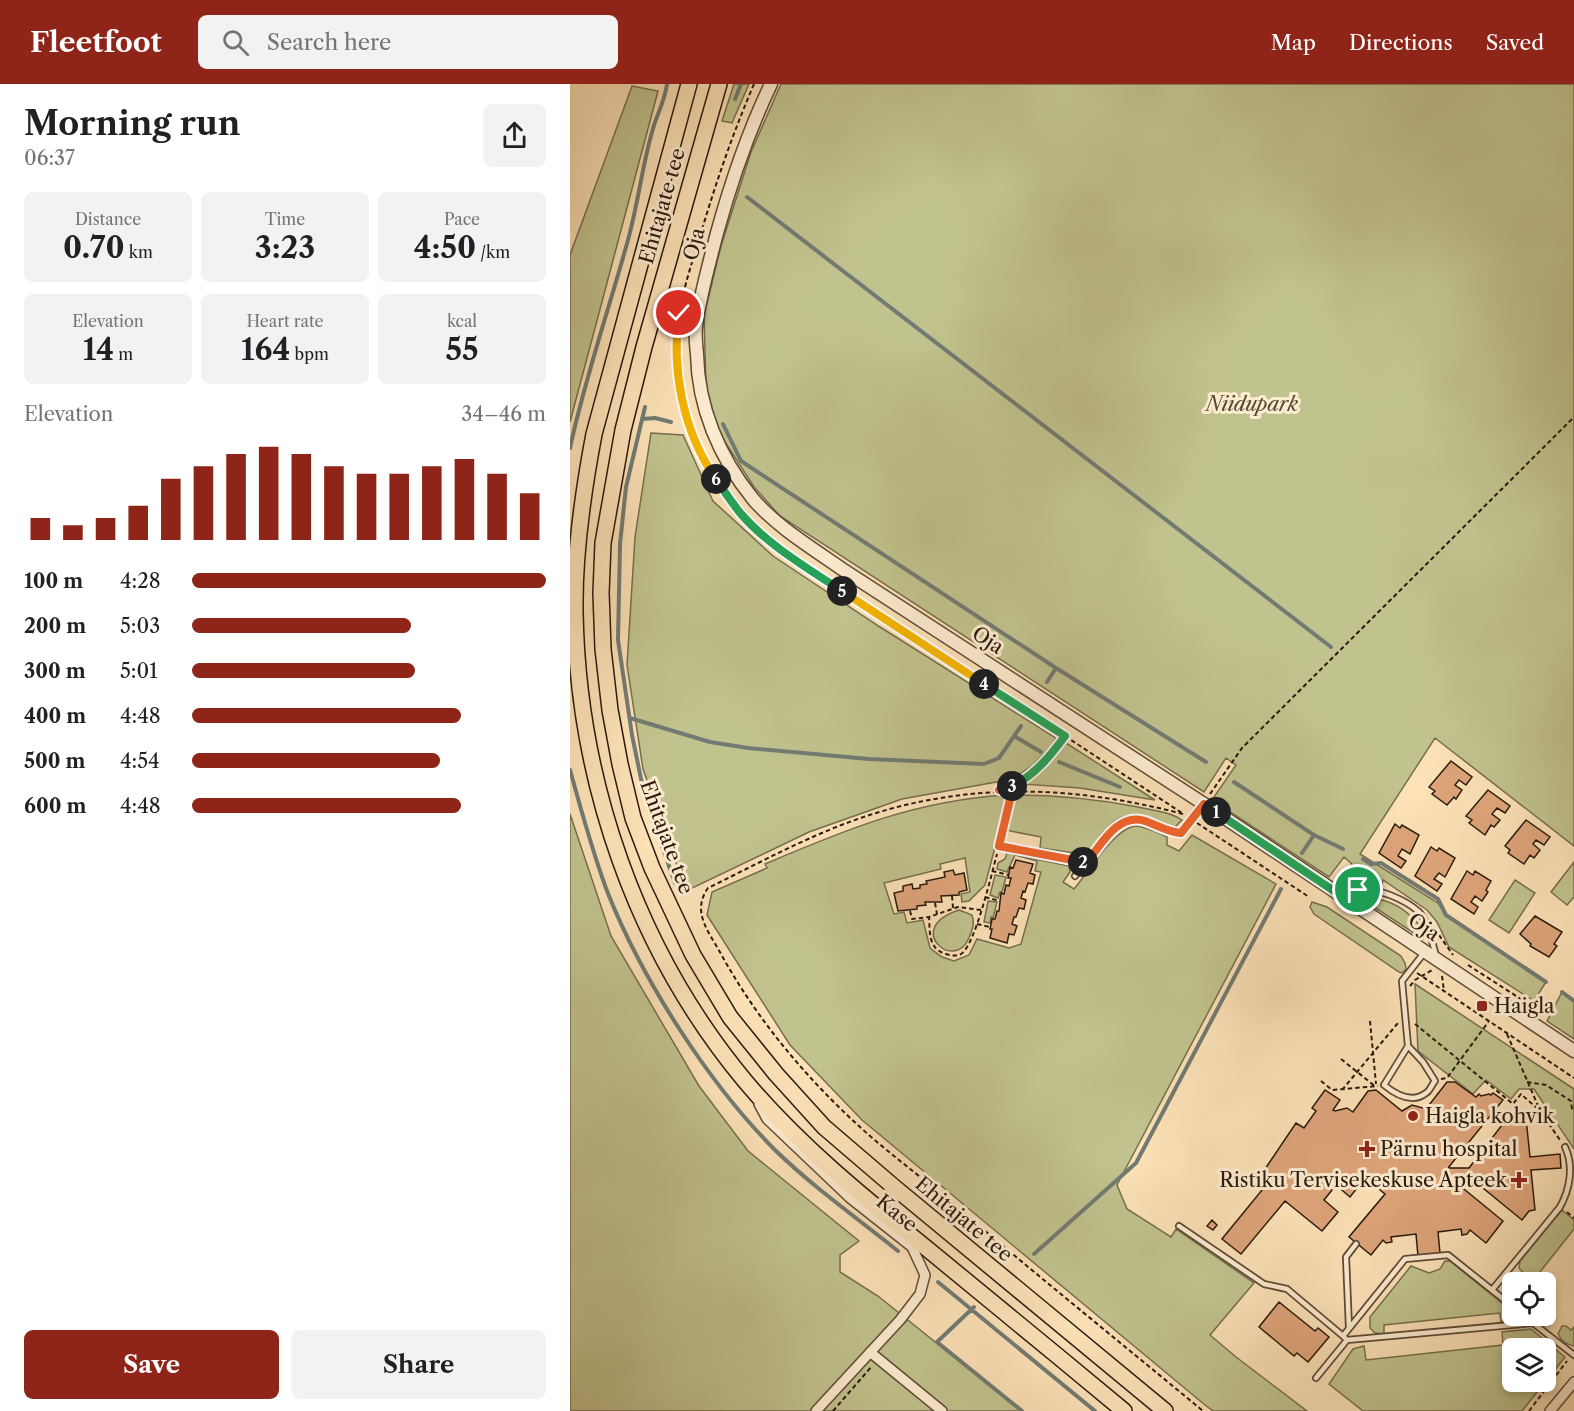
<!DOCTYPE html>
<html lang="en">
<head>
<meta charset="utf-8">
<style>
  body { margin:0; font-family:"Libre Caslon Text",serif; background:#f2f2f2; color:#202124; height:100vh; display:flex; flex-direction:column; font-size:22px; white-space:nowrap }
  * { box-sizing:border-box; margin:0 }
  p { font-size:20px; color:#757577 }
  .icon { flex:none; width:33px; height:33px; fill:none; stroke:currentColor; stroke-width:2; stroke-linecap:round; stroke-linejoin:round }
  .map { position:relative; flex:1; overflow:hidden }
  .details { display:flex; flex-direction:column; background:#fff; width:570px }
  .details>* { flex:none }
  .controls { position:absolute; left:932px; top:1188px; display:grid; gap:12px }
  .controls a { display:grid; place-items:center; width:54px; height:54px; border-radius:9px; background:#fff; box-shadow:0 3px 9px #0003; font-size:30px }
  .pin { position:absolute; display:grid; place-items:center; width:51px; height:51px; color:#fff; margin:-26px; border:3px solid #fff; border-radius:50%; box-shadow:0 2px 6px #0007 }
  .km { position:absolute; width:30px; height:30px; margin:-15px; border-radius:50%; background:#222; color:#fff; font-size:16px; line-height:30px; text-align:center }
  .round { display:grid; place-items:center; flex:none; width:63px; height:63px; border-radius:9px; background:#f2f2f2 }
  .overview { display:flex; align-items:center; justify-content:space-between; height:102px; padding:0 24px }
  h1 { font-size:33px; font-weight:700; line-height:45px }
  .figures { display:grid; grid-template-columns:repeat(3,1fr); gap:9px; height:102px; padding:6px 24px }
  .figures div { display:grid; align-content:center; border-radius:9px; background:#f2f2f2; text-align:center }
  .figures b { font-size:30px; font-weight:700 }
  .figures small { font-size:16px; font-weight:400 }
  .figures p { font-size:16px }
  .chart { height:168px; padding:12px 24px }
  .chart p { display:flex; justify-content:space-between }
  .chart svg { width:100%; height:108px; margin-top:6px; stroke:#8f2418; stroke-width:6 }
  .primary-button { display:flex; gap:12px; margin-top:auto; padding:12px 24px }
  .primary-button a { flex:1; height:69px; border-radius:9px; background:#8f2418; color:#fff; font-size:24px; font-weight:700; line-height:69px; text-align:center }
  .primary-button a+a { background:#f2f2f2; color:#202124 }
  ul { padding:0 24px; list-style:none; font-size:20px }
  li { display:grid; grid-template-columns:96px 72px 1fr; align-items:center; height:45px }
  li i { height:15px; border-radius:8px; background:#8f2418 }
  header { display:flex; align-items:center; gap:36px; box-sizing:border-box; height:84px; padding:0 30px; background:#8f2418; color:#fff }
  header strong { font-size:28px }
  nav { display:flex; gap:33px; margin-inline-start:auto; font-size:21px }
  .search { width:420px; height:54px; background:#f2f2f2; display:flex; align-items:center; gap:15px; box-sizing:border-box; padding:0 21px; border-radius:9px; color:#757577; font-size:22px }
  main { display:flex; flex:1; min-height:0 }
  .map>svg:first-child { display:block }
  .green { fill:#c1c38e; stroke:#756e4d; stroke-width:1.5; fill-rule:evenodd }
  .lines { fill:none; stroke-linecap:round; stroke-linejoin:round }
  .stream { stroke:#727b73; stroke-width:4 }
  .building { fill:#dfa57b; stroke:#29190c; stroke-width:1.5 }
  .service-casing { stroke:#5e4b37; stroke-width:8 }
  .minor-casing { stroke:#5e4b37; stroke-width:12 }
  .tertiary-casing { stroke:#5e4b37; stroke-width:15 }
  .trunk-casing { stroke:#29190c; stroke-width:18 }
  .path { stroke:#29190c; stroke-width:2; stroke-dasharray:4.5 3; stroke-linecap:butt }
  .service { stroke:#feecd1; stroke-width:4.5 }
  .minor { stroke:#feecd1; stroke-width:9 }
  .tertiary { stroke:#feecd1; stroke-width:12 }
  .trunk { stroke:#fde2b8; stroke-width:15 }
  .split-1-casing { stroke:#fff; stroke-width:12 }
  .split-2-casing { stroke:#fff; stroke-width:12 }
  .split-3-casing { stroke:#fff; stroke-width:12 }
  .split-4-casing { stroke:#fff; stroke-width:12 }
  .split-5-casing { stroke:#fff; stroke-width:12 }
  .split-6-casing { stroke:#fff; stroke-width:12 }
  .split-7-casing { stroke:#fff; stroke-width:12 }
  .split-1 { stroke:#22a559; stroke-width:8 }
  .split-2 { stroke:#f0652b; stroke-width:8 }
  .split-3 { stroke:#f0652b; stroke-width:8 }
  .split-4 { stroke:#22a559; stroke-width:8 }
  .split-5 { stroke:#f5b400; stroke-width:8 }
  .split-6 { stroke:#22a559; stroke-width:8 }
  .split-7 { stroke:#f5b400; stroke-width:8 }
  .poi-dot { fill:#8f2418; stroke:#feecd1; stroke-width:2 }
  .labels { text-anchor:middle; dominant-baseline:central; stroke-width:6; stroke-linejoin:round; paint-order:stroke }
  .street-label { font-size:20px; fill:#29190c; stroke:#feecd1 }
  .park-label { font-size:20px; font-style:italic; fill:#574c33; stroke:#feecd1 }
  .poi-label { font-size:20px; fill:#29190c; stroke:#feecd1; text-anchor:start }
</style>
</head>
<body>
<header>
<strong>Fleetfoot</strong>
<div class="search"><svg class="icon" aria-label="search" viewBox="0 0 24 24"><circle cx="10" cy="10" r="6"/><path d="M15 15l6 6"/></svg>Search here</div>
<nav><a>Map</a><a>Directions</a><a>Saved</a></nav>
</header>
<main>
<section class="details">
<div class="overview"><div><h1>Morning run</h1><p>06:37</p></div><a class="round"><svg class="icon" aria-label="share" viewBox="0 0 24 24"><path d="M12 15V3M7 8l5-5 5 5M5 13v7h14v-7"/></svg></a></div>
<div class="figures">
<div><p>Distance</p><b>0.70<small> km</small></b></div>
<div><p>Time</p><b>3:23</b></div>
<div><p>Pace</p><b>4:50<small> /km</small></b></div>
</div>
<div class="figures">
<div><p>Elevation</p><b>14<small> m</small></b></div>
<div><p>Heart rate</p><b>164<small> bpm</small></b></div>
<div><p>kcal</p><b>55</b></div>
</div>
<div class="chart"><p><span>Elevation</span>34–46 m</p>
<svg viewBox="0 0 160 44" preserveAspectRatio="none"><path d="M5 44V35M15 44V38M25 44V35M35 44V30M45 44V19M55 44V14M65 44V9M75 44V6M85 44V9M95 44V14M105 44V17M115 44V17M125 44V14M135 44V11M145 44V17M155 44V25"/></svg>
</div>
<ul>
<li><b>100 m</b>4:28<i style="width:100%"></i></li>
<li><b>200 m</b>5:03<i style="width:62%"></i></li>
<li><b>300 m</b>5:01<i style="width:63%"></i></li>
<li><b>400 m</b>4:48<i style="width:76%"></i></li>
<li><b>500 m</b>4:54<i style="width:70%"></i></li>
<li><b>600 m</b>4:48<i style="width:76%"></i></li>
</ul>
<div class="primary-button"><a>Save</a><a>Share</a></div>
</section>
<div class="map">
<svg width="1004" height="1327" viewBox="0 0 1004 1327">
  <rect width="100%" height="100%" fill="#fde2b8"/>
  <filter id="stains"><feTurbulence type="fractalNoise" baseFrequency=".00333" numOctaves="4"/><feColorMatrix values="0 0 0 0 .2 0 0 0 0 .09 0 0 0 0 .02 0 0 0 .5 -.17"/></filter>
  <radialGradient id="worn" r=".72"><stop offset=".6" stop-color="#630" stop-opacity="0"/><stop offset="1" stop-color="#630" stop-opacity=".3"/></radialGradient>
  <path class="green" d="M164,0H179L162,39L152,37Z
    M211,0H1004V762L865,654L790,770L868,819L876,831L884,837L976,898L964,917L879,863L867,838L857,826L813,796L811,803L781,793L782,780L774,773L759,793L642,716L666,681L656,674L634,708L210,432L184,403L148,347L140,322L136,302L134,232L151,162L181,68Z
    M62,2L88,7L0,338V171Z
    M81,349L113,351L143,417L203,472L310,543L486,654L482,661L463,681L443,695L332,715L239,748L116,807L73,685L57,581L65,453Z
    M496,659L585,716L510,704L452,700L473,686Z
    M435,711L436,722L415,801L399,817L392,818L391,810L400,808L395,774L370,780L371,785L314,799L324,830L334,828L337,839L353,836L360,864L372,873L384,877L399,871L407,855L439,864L451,860L471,788L465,787L467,777L445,771L437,788L427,785L428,779L435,775L437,769L499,782L500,788L493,798L504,805C517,790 545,743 566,742C575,742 588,749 597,753V761L609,767L622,751L706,800L547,1101L557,1125L601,1153L606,1145L684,1199L640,1251L666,1273L737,1327H643L635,1321L292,1036L220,961L137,831L142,808L197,784L195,780C277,745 345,717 435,711Z
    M444,711C486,711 527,715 568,723C582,726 600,728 612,736L605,743C594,742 588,737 578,734C545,723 536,747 518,768L512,770L470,764L471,753L435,746Z
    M0,730L41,852L129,1002L178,1067L289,1157L270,1171V1188L308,1212L451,1327H0Z
    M1004,778V813L997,821L981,808Z
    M425,791L436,793L432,808H430L428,814L420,811Z
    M945,796L965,809L939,849L919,836Z
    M805,815C827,817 846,833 856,852L853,855L801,821Z
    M418,817L427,818L423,834L421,833L420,839L414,838Z
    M742,818L757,823L831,872L835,879L836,885L832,889L829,888L744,830L740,823Z
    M389,826L402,831C405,840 402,846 399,854C384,889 333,844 389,826Z
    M845,900L1004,1005V1065L964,1005H949L941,1015L916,996L903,1010L848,967Z
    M992,908L1004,917V955L977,937Z
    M992,1126L1004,1136V1145L962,1198H952L957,1193L949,1184L950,1177Z
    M875,1177H880L938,1224L940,1231L931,1239L930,1229L814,1241V1250L805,1249L800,1244V1233L841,1182L859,1189L870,1185Z
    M975,1225L985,1233L980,1241L976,1242L962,1232H975Z
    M992,1242H996L1001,1246L1004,1243V1262C996,1260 992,1258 988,1250Z
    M961,1245L995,1273L952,1327H793L759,1300L783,1265L794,1262L796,1276L933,1261L932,1248ZM942,1264H975V1298H942Z"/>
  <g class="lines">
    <path class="stream" d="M165,15L171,0
      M177,113L761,563
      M75,323L56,403L50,460L48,556L62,651L75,714L105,799
      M72,335L85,334L101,338
      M153,340L171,377L486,584L636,678
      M0,364C15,294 39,225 58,156C68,120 72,83 82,48C86,32 95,17 97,0
      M477,598L486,584
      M60,634L140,658L178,664L299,675L414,680L429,674L451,642
      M444,652L471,668
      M489,678L550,703
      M0,686C12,728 23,771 39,812C74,898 139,1000 205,1066C243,1103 287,1134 328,1167
      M664,698L744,751L773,765
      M732,769L744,751
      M793,775L801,780L811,779L868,815L876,831L976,898
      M992,908L1004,917
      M464,1170L566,1079L711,805
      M368,1198L525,1327
      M404,1223L367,1258L452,1327"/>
  </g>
  <path class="building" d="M881,677L902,693L896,701L889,696L885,701L892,706L886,715L884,713L877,721L862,710L865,707L859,703Z
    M918,706L940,722L935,729L927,724L922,730L930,736L924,743L921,741L915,751L899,739L902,736L896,732Z
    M956,736L980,753L974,761L966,756L963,760L970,766L964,774L960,771L954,780L938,769L940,766L935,762Z
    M825,740L830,744L832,741L849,751L840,770L832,765L828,772L836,777L831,784L809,769Z
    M861,763L867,767L869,764L885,774L875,793L869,789L864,795L872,800L867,807L845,792Z
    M446,776L463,780L460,789L465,791L463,800L458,799L455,808L453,807L451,814L456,816L454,825L449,824L446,833H444L442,840L447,842L444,851L439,850L437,859L420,854L422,845H420L422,835H425L427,827H429L431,809L434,810L436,801L439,802L441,794H438L439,789L440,783L443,784Z
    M383,786L385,791L394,789L397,806L389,808V811L371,812L372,818H355L356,821L347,822V825L328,827L324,809L333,807V802L342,800L343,805L350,804V801L357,800L356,797L375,793L374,788Z
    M897,787L903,791L905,787L921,797L916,806L918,808L912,817L905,812L901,818L908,823L904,830L881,815Z
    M965,832L992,848L984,860L987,862L979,873L960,862L961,860L950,850Z
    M877,998H885L906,1013L909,1010L911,1012L919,1010L921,1011L923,1009L933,1016L878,1084H899L942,1028L950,1035L956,1034L960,1073L990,1070L991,1084L961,1086L965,1126L959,1127L952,1136L897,1091L889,1101L933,1137L916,1159L900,1146L897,1150L892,1151L891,1145L868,1148L870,1169L848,1172L846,1150L821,1153L822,1158L816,1159L813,1156L801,1171L779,1153L815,1110L795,1094L780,1113L766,1101L754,1116L768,1128L752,1147L715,1117L671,1170L652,1155L697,1100L689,1094L726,1039L734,1044L746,1027L742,1024L755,1006L770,1016L763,1026L765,1027L777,1024L783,1028L798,1007L806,1006L832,1027L842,1021L856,1025Z
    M642,1136L647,1141L643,1146L637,1142Z
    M709,1218L745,1247L748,1244L759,1253L738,1278L727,1269L724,1272L689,1243Z"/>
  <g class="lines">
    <g class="service-casing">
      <path id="service" d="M429,762L517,778
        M505,792C517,778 540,742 556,736C561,735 566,735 570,736C584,739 596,748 611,749L632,722
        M775,812C779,810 784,807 788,806C807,803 836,816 849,828C859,839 862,858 866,872
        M838,962L853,978L865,997C862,1000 860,1007 856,1009C842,1020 825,1010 814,1001L838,962L832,897L854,869
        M609,1142L694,1200L717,1205L773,1252
        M922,1206L990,1123C1000,1105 1004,1082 995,1063
        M954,1232L1004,1271
        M779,1244L776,1173L786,1160
        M777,1256L773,1252L835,1175L878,1171L942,1222
        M746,1294L777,1256L963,1239"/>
    </g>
    <g class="minor-casing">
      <path id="minor" d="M189,1020L197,1035L280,1114L342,1163L355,1191L350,1210L330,1236L246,1327
        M300,1268L372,1327
        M980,1327L1004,1298"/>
    </g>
    <g class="tertiary-casing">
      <path id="tertiary" d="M201,0C178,48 161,98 147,149C139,180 130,211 126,242C125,251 126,261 127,270C128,323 149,373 183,415C207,443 242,464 272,485L634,720L1004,967"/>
    </g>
    <g class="trunk-casing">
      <path id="trunk" d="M119,0L24,350C13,408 4,468 5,528C8,697 66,866 175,997C228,1060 292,1112 355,1163C422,1218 488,1272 554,1327
        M149,0L74,263L53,346L33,459L31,509L33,565L40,626L50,680L63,734L82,784L123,871L160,933L206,990L254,1043L324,1103L595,1327"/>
    </g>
    <path class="path" d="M184,0C163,49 146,98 131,149C123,176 113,204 109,232C99,303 125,376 171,429C204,469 265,502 309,531C371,571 432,614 495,652C478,675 459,696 431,706
      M495,652L612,729
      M640,710L672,664L1004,333
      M613,730C498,700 387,697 274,740C227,758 183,782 138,804C121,828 139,848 151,870C189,939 241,1000 300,1052C329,1077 359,1099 388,1124C469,1193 551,1259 633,1327
      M627,739L739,813
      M431,755L442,707
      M422,787L439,791
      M382,812L383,824
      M415,813L430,817
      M365,819L367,830
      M411,826L388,823L359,833C360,847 358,863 373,869C379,871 385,873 391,870C405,862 422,788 427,770
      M340,827L342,835L359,833
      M407,840L420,843
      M869,851L883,871
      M898,881L971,928
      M847,889L1004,994
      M872,892L874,907
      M840,902L845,896L862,886
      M800,937L806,1000
      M845,940L943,1020L951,1010L970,1027L990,1056
      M937,950L969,1024
      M771,975L806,1003
      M871,995L877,994L919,937
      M751,997L762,1006L808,1002
      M957,998L976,1001L1001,1017L1002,1025L1004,1026
      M772,1006L828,939
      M997,1128L1004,1134
      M263,1327L302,1282
      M959,1327L997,1277"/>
    <use href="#service" class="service"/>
    <use href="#minor" class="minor"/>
    <use href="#tertiary" class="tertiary"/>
    <use href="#trunk" class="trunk"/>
  </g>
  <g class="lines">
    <g class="split-1-casing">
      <path id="split-1" d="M646,728L773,813L788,806"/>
    </g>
    <g class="split-2-casing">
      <path id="split-2" d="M513,778H517C531,761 548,728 575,737C587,741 597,748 611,749L634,720L646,728"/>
    </g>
    <g class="split-3-casing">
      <path id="split-3" d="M442,702L429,706L442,707L429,762L513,778"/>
    </g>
    <g class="split-4-casing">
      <path id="split-4" d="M414,600L495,652C481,671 464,692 442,702"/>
    </g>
    <g class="split-5-casing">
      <path id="split-5" d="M272,507L414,600"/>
    </g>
    <g class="split-6-casing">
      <path id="split-6" d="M146,395C154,407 162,419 171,430C198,461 237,484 272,507"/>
    </g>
    <g class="split-7-casing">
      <path id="split-7" d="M109,229C101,285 113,348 146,395"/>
    </g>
    <use href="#split-1" class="split-1"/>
    <use href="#split-2" class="split-2"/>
    <use href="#split-3" class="split-3"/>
    <use href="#split-4" class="split-4"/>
    <use href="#split-5" class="split-5"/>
    <use href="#split-6" class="split-6"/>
    <use href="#split-7" class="split-7"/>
  </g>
  <g class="poi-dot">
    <rect x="906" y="916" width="12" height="12" rx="3"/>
    <circle cx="843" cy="1032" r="6"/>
    <path d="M794 1056h6v6h6v6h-6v6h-6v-6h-6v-6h6z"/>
    <path d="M946 1087h6v6h6v6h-6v6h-6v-6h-6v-6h6z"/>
  </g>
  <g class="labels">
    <g class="street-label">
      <text transform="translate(92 122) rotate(-74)">Ehitajate tee</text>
      <text transform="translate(124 160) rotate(-76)">Oja</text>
      <text transform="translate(418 556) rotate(33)">Oja</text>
      <text transform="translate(97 753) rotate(70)">Ehitajate tee</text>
      <text transform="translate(854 843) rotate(34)">Oja</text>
      <text transform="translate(327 1129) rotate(39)">Kase</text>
      <text transform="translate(394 1135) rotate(40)">Ehitajate tee</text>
    </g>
    <g class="park-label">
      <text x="682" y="320">Niidupark</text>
    </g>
    <g class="poi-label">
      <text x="924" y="922">Haigla</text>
      <text x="855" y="1032">Haigla kohvik</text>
      <text x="810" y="1065">Pärnu hospital</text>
      <text x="937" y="1096" text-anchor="end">Ristiku Tervisekeskuse Apteek</text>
    </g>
  </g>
  <rect width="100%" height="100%" filter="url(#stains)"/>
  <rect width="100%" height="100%" fill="url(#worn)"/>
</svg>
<div class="controls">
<a><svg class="icon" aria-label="locate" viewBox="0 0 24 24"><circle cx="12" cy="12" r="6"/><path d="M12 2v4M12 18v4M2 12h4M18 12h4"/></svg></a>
<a><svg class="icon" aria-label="layers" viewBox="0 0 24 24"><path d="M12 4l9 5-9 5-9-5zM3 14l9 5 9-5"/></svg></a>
</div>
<div class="pin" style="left:788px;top:806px;background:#1e9e55"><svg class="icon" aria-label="arrive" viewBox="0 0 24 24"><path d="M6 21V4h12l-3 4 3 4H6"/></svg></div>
<div class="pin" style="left:109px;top:229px;background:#d93025"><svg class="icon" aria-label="check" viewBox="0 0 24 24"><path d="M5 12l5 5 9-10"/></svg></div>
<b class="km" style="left:646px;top:728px">1</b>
<b class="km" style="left:513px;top:778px">2</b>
<b class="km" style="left:442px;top:702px">3</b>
<b class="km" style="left:414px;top:600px">4</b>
<b class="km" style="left:272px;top:507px">5</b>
<b class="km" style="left:146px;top:395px">6</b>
</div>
</main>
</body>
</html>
